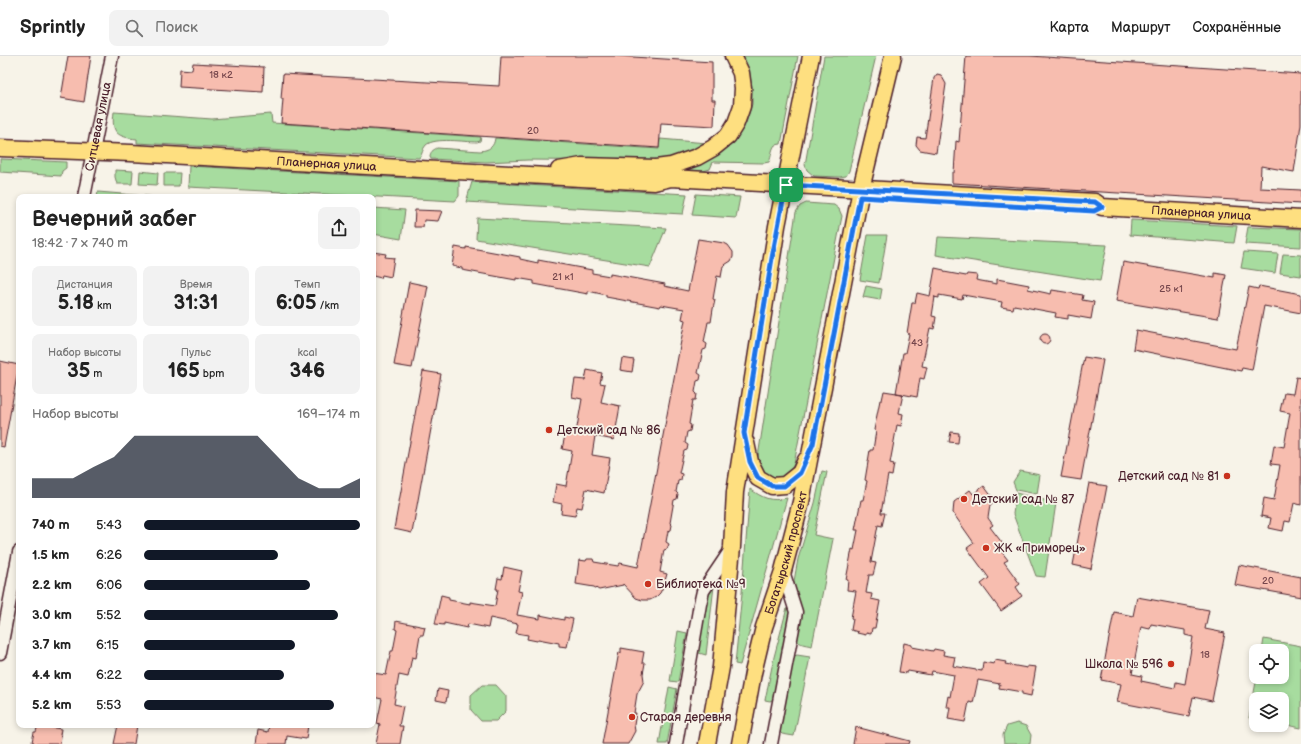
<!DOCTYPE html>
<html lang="ru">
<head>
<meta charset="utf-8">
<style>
  body { margin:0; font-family:"Balsamiq Sans",sans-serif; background:#f2f2f2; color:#222; height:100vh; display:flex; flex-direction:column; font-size:15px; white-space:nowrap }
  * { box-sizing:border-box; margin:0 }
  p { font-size:13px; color:#767676 }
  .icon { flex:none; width:22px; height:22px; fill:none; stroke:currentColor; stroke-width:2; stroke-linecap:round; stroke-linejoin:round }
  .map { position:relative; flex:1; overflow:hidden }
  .sheet { position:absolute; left:16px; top:138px; width:360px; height:534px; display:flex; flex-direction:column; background:#fff; border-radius:8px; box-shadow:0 2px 6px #0003 }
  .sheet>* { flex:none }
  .fabs { position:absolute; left:1249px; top:588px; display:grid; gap:8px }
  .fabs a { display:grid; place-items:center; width:40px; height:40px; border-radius:8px; background:#fff; box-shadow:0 2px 6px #0003; font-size:20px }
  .pin { position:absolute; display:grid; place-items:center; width:34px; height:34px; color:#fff; margin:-17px; border-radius:8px; box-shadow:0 2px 6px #0006 }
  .round { display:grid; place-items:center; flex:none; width:42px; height:42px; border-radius:8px; background:#f2f2f2 }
  .headline { display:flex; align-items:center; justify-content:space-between; height:68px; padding:0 16px }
  h1 { font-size:22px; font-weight:800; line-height:30px }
  .figures { display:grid; grid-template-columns:repeat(3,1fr); gap:6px; height:68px; padding:4px 16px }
  .figures div { display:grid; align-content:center; border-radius:8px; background:#f2f2f2; text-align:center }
  .figures b { font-size:20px; font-weight:800 }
  .figures small { font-size:11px; font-weight:400 }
  .figures p { font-size:11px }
  .chart { height:112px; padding:8px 16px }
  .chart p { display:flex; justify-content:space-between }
  .chart svg { width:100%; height:72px; margin-top:4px; fill:#111827; opacity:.7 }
  ul { padding:0 16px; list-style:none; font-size:13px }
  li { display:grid; grid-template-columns:64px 48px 1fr; align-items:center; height:30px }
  li i { height:10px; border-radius:5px; background:#111827 }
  header { display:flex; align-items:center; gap:24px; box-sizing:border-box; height:56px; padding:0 20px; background:#fff; border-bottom:1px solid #e0e0e0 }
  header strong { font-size:19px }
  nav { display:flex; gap:22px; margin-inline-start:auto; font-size:14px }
  .search { width:280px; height:36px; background:#f2f2f2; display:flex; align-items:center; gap:10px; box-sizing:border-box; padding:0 14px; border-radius:8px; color:#767676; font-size:15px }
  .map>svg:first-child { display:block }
  .green { fill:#a7dc9f; stroke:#787e65 }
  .building { fill:#f7bdaf; stroke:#4a1f2b; fill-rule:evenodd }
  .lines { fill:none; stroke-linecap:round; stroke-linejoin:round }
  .minor-casing { stroke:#4a1f2b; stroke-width:15 }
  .major-casing { stroke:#4a1f2b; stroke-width:19 }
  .minor { stroke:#f7f3e8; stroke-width:12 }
  .major { stroke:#fedf80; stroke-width:16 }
  .route-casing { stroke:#fff; stroke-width:8 }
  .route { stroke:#1a73e8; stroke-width:5 }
  .poi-dot { fill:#c8321e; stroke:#f7f3e8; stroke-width:1.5 }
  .labels { text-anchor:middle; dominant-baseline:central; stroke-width:3.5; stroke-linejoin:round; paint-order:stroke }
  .number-label { font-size:10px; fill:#75464c }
  .street-label { font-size:12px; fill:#4a1f2b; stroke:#f7f3e8 }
  .poi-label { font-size:12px; fill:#4a1f2b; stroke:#f7f3e8; text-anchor:start }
</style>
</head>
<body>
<header>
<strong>Sprintly</strong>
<div class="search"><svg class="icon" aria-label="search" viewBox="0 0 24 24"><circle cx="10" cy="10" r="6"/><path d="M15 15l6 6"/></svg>Поиск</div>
<nav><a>Карта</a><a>Маршрут</a><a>Сохранённые</a></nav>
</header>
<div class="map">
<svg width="1301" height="688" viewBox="0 0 1301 688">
  <rect width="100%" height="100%" fill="#f7f3e8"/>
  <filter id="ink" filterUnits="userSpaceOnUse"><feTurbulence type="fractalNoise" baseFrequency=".025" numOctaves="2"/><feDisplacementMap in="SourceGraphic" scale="8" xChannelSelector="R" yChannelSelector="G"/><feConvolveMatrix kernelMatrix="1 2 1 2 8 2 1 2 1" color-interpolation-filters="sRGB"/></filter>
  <g filter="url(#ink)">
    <path class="green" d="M743,0H798L781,88L775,89C771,94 772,100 769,106L764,107L713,106L710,113L697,117H674L733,86L746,67L752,48V32L749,13Z
      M824,0H876L849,115L846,120L840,121L814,120L807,114L805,109Z
      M114,56L212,63L271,58L272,67L481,81L480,85L477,86C465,86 435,81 426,89C422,93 423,98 419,102L137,87V83C117,81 111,77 114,56Z
      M495,82L659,93L660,83L707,87C691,96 673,102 655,105L528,104L486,106L431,103L430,101C430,96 433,94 437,92L480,95C489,94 494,91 495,82Z
      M0,103L66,106V112L62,115L61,120L0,116Z
      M189,110L459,125V140L455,145L188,131Z
      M115,114L133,115L132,128H117L115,121Z
      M140,115L158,117L157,129L139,128Z
      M164,117H180L179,130H164Z
      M472,126L687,138L683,158L466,146Z
      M98,136L158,141H97Z
      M696,138L740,141L736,162L692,159Z
      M806,147L834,149L839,153L842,160L794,408C793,410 791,414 789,416C780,425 764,422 759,410C758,408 758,404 758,401L796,156L800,150Z
      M373,152L405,154L401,183L373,178Z
      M477,162L666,172L650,211L476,183Z
      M1131,164L1237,170L1234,187L1130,179Z
      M1248,171L1301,173V191L1245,188Z
      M868,179H887L879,227L860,224Z
      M938,181L1107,189L1100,225L936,199Z
      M1244,196L1278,198L1275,217L1241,212Z
      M1283,198L1301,199V220L1280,217Z
      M866,230L882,233L880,244L863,241Z
      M822,415L827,416L814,479L833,483L812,590C804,588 798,589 795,580V537L794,525L798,503L815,447Z
      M1020,415L1040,419L1037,438L1016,434L1013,426Z
      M750,433C763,442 770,446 787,442L740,609L735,608L742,537Z
      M1016,437L1056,447L1045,521L1036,520L1013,458Z
      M712,529L714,530L706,599L699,597L696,595L707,540Z
      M787,552L790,558L774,643L770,645L765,644L774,601Z
      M678,575L687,577L678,626L670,625Z
      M1264,583L1301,590V672L1282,668V643H1256V663L1249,662L1257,621H1282V595H1262Z
      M797,599L810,601L794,680L782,678L779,675L790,605L794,600Z
      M482,629H496L506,640V655L496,665H481L471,654V639Z
      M669,631L677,633L667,688H659Z
      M1017,667L1026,670L1031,679L1030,688H1004L1003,679L1007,670Z"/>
    <path class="building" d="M68,0H91L84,46L61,42Z
      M501,0H617L712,6V44H715L714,70L661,67L659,92L281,67L283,43H281L283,18L499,30Z
      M966,0H1030L1301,18V68L1294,116L1261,110L1260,132L1301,134V148L952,127V117H954L956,85L959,86Z
      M193,7L264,11L263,36L179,31L180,13L192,14Z
      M937,18L941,19L946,28L936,97L920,94L916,89L917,81L925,82L934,22Z
      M415,154L442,155L438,165L424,164L423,171H414Z
      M698,183L724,187L728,189L733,196V201L731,205L723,210L721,221L717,220L713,243L715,244L713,253L711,266H708L704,286L707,288L706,293L703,294L698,317L701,319L700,324L697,325L695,336L697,338L696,344H693L689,368L691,369L690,375L687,376L685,387L688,389L687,394L684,395L679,417L682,418L681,424L678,425L676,436L678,438L677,443L674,444L670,467L672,469L671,474L668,475L666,486L669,488L667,493L664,494L660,516L667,518L663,531L660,537L656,541L650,544H642L636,542L623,528V529L599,534L594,531L576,528L579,504L586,505L587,503H593L594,506L618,510L620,507L638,511L685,264L682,263L684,253L661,249L660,251L606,241V239L588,235V238L534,228V225L516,222V224L462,214V212L452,210L455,191L466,193V191L520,201V203L538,207V204L592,214V217L610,220V218L665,228L664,230L688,235Z
      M373,196L386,198L385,201L394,202L391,221L382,219L381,222L373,220Z
      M1123,206L1215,222V217L1226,219L1218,262L1116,245Z
      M935,212L944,214V216L966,220L967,218L977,219L976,224L997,228V223L1029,229L1028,233L1051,238L1052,234L1083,239L1082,244L1094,246L1091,263L1068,259V263L1055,261L1056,257L1014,249L1013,253L1001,251L1002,246L963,239L962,243L939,239V242L934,241H935L932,260L936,261L934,273L930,272L922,310L927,311L924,323L920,322L917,341L896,337L903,297H905L909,278L907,277L912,247H915L917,237L930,240Z
      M409,226L428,230L412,312L394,309Z
      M1259,230L1301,238V257L1264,250L1252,314L1242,312L1241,315L1133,293L1136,274L1236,293L1249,231L1258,233Z
      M1040 283a5 5 0 1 1 10 0a5 5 0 1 1-10 0Z
      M1084,301L1103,304L1081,424L1061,421Z
      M622,302L634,304L632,316L620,314Z
      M0,305L19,309L4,391L0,390Z
      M587,314L602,317L600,327L605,328L601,346L620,350L614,384L595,380L592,399L610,402L604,437L586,433L582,452L577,451L575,460L561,458L562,448L553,446L556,428L566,430L572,395L562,393L566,375L576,377L582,343L572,341L575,323L585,324Z
      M423,315L441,318L412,477L394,473Z
      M1296,321L1301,322V449L1294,447L1290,466L1285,465L1283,475L1269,472L1271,462L1261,460L1264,442L1274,444L1280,409L1271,408L1274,389L1284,391L1290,357L1280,355L1284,337L1293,338Z
      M884,335L903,338L899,357L903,358L901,370L897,369L890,407L894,408L892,420L888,419L881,457H885L882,470L878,469L871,506L876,507L873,519H869L866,537L872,538L871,543L880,545L875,572H872L871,578L866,577V579L857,577L858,576L851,574L853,563L851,562L856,535L847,534L848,524H846L852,493L854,494L858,474H855L861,444H863L867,425L865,424L870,394H873L876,375L874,374L880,344H882Z
      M951,376L959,377L958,387L949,386Z
      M1089,427L1107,430L1091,513L1073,509Z
      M984,430L995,445L990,449L988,462L993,469L990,471L1006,492L1001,495L1008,504L1004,506L1020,528L1016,531L1022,540L1001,555L981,528L989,522L967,492L974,487L953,457L954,446L970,434L973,438Z
      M1239,509L1301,521V541L1235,529Z
      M504,511L522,515L518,535L522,536L517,559L540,563V559L564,564V561L573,563L567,591L559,590V587L538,583L537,585L527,583L528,579L516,577L518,568L490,562L488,572L468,568L467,572L444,567V569L435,568L441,539L449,541V544L470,548V546L495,550L498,533H496L498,522L502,523Z
      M1137,541L1209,554L1205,573L1225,577L1212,645L1193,641L1189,660L1117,646L1121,628L1101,624L1114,556L1133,560ZM1151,568L1185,574V579L1193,581L1185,628L1176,626L1175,632L1141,625L1142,620L1132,618L1141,571L1150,573Z
      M396,565L425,571L423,579H420L416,602L412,601L408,621L399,619L394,648L403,650L399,670H403L400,688H376L380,668L377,667L382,643L373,641V617L386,619L391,595H393L397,574L395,573Z
      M904,587L912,589V591L933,595L934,593L944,595L943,599L955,601L953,610L982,615L983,606L994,608L995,604L1006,606L1005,608L1027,612V610L1036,611L1031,640L1022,638V636L999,632L1000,628L978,624L973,647L969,646L965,666L948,663L950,651H946L948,640L950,641L954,619L932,615L931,619L908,615L907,617L899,616Z
      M621,592L644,596L642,607H645L643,618L644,625L637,638L634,657H636L634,669L635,675L628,688H602L619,596L621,597Z
      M438,633L448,635L446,646L436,644Z
      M39,669H49V671L61,673L60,679L61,680L60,688H33L34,686H32L34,676H36L37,672H38Z
      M118,669H137L134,688H114Z
      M269,669H308L306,683L287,680L286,688H256L258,674L268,676Z
      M856,671L910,685L909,688H853Z"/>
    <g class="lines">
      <g class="minor-casing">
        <g id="minor">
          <path id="s1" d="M84,141L112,0"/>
          <path d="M0,597L19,496"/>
          <path d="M676,688L700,548L703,535L732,492"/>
          <path d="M771,688L796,556L783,515"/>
        </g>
      </g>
      <g class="major-casing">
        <g id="major">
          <path id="s2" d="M0,92L131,97L654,126L671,122L1095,146L1102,151L1301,163"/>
          <path d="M559,114L582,110L656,112L671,110L697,101L713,92L728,80L736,67L742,50L743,32L741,17L733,0"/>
          <path d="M746,387L750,406L758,422L772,430L785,429L800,417L806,404"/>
          <path d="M707,688L721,611L732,491L735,436L777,170L811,0"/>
          <path id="s3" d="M740,688L753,617L764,571L783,515L801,446L861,133L893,0"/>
        </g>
      </g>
      <use href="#minor" class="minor"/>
      <use href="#major" class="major"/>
    </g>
  </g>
  <g class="lines" filter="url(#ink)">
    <g class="route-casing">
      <path id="route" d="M786,129L1095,146L1102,151L1094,155L860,141L813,388L800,417L784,430H772L758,422L750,406L744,377L772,202Z"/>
    </g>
    <use href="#route" class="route"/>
  </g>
  <g class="poi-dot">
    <circle cx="549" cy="374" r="4"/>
    <circle cx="1227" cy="420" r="4"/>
    <circle cx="964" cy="443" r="4"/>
    <circle cx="986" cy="492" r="4"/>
    <circle cx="648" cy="528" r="4"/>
    <circle cx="1171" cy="608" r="4"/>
    <circle cx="632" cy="661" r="4"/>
  </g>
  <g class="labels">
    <g class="number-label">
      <text x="221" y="19">18 к2</text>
      <text x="533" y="75">20</text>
      <text x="563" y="221">21 к1</text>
      <text x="1171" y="233">25 к1</text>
      <text x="917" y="287">43</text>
      <text x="1268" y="525">20</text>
      <text x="1205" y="599">18</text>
    </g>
    <g class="street-label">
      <text stroke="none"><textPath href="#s1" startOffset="72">Ситцевая улица</textPath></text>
      <text stroke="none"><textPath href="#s2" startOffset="327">Планерная улица</textPath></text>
      <text stroke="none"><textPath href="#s2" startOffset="1205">Планерная улица</textPath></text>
      <text stroke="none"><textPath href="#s3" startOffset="197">Богатырский проспект</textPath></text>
    </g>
    <g class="poi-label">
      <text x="557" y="374">Детский сад № 86</text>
      <text x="1219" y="420" text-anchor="end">Детский сад № 81</text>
      <text x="972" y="443">Детский сад № 87</text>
      <text x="994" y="492">ЖК «Приморец»</text>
      <text x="656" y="528">Библиотека №9</text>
      <text x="1163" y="608" text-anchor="end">Школа № 596</text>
      <text x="640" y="661">Старая деревня</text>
    </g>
  </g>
</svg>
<div class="fabs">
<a><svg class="icon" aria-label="locate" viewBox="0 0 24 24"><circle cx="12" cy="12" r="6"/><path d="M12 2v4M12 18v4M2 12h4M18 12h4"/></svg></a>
<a><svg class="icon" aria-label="layers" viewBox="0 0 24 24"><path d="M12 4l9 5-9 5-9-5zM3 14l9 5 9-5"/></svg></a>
</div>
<div class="pin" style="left:786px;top:129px;background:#1e9e55"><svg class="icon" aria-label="arrive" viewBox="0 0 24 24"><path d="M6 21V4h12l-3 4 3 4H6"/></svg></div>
<section class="sheet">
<div class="headline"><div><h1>Вечерний забег</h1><p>18:42 · 7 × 740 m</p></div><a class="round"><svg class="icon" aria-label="share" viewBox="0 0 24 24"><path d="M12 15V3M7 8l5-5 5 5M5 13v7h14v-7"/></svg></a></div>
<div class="figures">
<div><p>Дистанция</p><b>5.18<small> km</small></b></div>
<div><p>Время</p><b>31:31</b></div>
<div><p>Темп</p><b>6:05<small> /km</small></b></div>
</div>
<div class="figures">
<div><p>Набор высоты</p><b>35<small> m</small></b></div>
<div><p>Пульс</p><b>165<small> bpm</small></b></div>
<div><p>kcal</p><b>346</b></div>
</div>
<div class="chart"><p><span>Набор высоты</span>169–174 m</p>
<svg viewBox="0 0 160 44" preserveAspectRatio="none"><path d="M0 44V32L10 32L20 32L30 25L40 19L50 6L60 6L70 6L80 6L90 6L100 6L110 6L120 19L130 32L140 38L150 38L160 32V44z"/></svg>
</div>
<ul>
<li><b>740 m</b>5:43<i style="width:100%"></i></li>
<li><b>1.5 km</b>6:26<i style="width:62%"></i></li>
<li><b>2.2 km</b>6:06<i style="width:77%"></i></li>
<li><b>3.0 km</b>5:52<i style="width:90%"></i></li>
<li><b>3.7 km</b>6:15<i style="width:70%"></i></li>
<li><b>4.4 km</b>6:22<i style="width:65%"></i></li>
<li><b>5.2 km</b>5:53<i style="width:88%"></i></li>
</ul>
</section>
</div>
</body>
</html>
